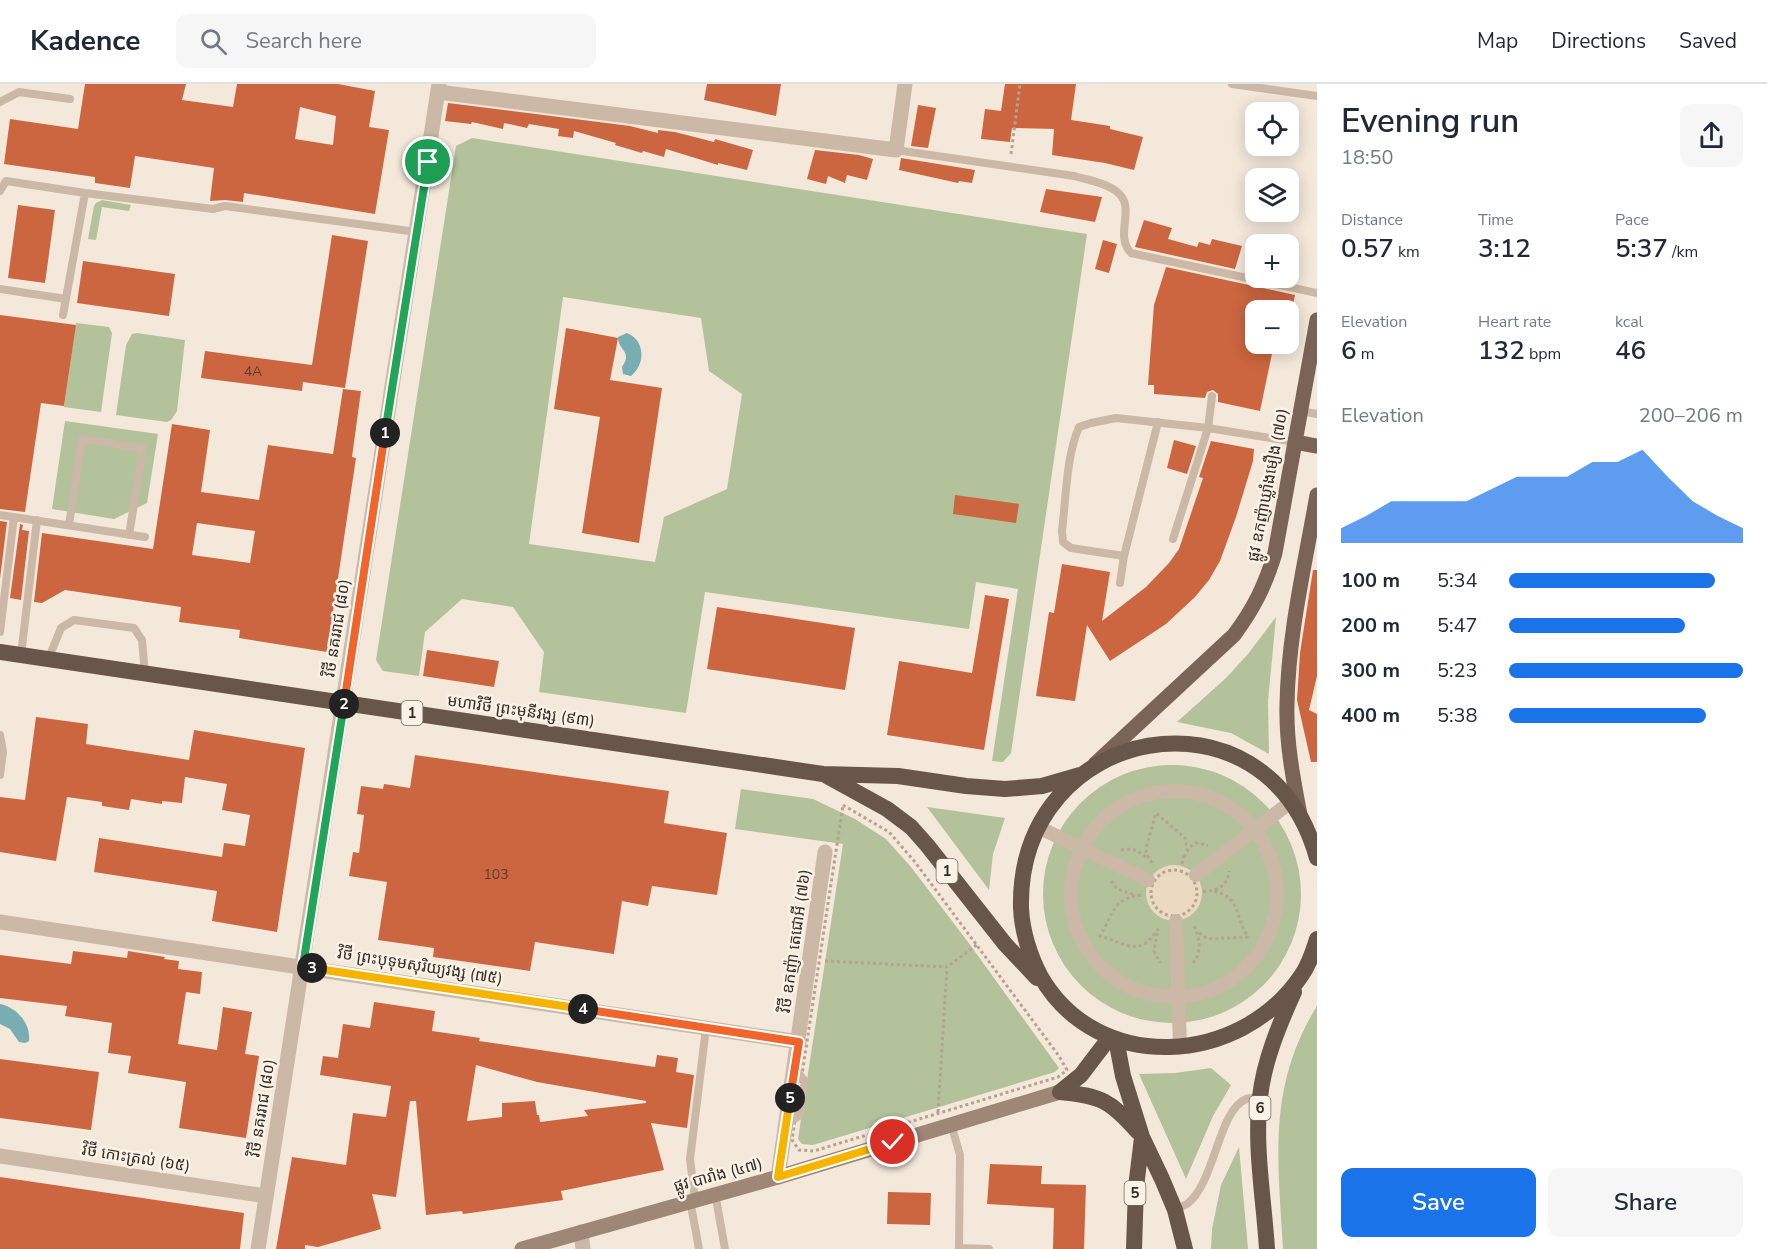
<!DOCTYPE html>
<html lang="en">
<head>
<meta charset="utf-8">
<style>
  body { margin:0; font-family:"Nunito Sans","Noto Sans Khmer",sans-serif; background:#f6f6f7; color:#1f2937; height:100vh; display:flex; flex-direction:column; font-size:22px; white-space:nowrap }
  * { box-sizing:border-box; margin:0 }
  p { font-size:20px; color:#747a83 }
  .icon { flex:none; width:33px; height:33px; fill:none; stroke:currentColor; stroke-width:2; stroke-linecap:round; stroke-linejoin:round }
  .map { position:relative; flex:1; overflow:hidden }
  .panel { display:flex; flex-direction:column; background:#fff; width:450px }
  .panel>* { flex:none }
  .buttons { position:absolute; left:1245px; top:18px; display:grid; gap:12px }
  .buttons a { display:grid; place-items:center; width:54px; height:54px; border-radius:12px; background:#fff; box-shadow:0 3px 15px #0003; font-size:30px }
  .pin { position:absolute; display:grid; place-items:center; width:51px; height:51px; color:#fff; margin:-26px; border:3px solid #fff; border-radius:50%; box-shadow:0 2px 6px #0007 }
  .km { position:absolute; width:30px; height:30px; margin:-15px; border-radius:50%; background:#222; color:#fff; font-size:16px; line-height:30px; text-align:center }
  .round { display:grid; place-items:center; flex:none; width:63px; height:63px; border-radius:12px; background:#f6f6f7 }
  .summary { display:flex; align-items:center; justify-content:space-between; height:102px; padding:0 24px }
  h1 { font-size:33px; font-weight:600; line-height:45px }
  .stats { display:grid; grid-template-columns:repeat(3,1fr); gap:9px; height:102px; padding:6px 24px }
  .stats div { display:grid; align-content:center }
  .stats b { font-size:26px; font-weight:600 }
  .stats small { font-size:16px; font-weight:400 }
  .stats p { font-size:16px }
  .chart { height:168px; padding:12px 24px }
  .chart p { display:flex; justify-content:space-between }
  .chart svg { width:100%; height:108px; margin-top:6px; fill:#1a73e8; opacity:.7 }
  .action { display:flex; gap:12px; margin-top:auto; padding:12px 24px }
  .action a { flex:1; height:69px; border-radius:12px; background:#1a73e8; color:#fff; font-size:24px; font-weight:600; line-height:69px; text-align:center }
  .action a+a { background:#f6f6f7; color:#1f2937 }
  ul { padding:0 24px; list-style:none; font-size:20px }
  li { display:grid; grid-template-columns:96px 72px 1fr; align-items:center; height:45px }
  li i { height:15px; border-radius:8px; background:#1a73e8 }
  header { display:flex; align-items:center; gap:36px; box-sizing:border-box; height:84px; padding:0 30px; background:#fff; border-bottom:2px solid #e0e1e3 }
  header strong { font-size:28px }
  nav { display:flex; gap:33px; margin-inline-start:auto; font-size:21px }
  .search { width:420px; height:54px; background:#f6f6f7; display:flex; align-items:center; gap:15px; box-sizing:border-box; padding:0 21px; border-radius:12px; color:#747a83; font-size:22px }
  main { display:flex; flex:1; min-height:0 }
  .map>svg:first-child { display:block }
  .green { fill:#b3c29a; fill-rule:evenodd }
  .plaza { fill:#ebdac1 }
  .water { fill:#78adb1 }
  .building { fill:#cb6640; fill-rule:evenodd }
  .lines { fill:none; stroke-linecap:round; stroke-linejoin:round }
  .path { stroke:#b7a290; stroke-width:3; stroke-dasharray:3 3; stroke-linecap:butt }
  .service { stroke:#cbb8a6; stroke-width:8 }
  .pedestrian { stroke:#cbb8a6; stroke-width:14 }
  .minor { stroke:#cbb8a6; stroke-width:15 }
  .secondary { stroke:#9f8777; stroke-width:15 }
  .primary { stroke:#7a6457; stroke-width:15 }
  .trunk { stroke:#69564a; stroke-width:16 }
  .split-1-casing { stroke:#fff; stroke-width:12 }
  .split-2-casing { stroke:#fff; stroke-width:12 }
  .split-3-casing { stroke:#fff; stroke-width:12 }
  .split-4-casing { stroke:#fff; stroke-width:12 }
  .split-5-casing { stroke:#fff; stroke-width:12 }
  .split-6-casing { stroke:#fff; stroke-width:12 }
  .split-1 { stroke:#22a559; stroke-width:8 }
  .split-2 { stroke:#f0652b; stroke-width:8 }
  .split-3 { stroke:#22a559; stroke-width:8 }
  .split-4 { stroke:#f5b400; stroke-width:8 }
  .split-5 { stroke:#f0652b; stroke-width:8 }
  .split-6 { stroke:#f5b400; stroke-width:8 }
  .labels { text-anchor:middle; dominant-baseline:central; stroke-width:5; stroke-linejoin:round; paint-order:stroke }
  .number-label { font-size:14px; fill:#5c3b2d }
  .shield { fill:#faf2e7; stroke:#726861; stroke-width:1.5 }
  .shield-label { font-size:15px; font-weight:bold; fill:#372d27 }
  .street-label { font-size:16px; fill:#372d27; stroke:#faf2e7 }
</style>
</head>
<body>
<header>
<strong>Kadence</strong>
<div class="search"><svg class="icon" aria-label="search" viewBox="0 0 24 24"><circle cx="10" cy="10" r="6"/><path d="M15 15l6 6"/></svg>Search here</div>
<nav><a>Map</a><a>Directions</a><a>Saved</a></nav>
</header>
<main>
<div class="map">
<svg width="1317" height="1165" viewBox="0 0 1317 1165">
  <rect width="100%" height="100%" fill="#f3e8da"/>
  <path class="green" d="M472,54L1087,150L1011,669L1003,678L992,677L1018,505L976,498L969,545L705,508L686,629L539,608L544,568L513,523L462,515L425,548L419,592L383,587L376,576L456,62ZM563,213L701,234L709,287L742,310L727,405L664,433L655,478L529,460Z
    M102,116L131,121L129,127L102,123L96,156L88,155L94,122L96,119Z
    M76,239L109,243L112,249L101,328L64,323Z
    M137,249L185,256L177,327L171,336L167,338L116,331L126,261L132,250Z
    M65,337L158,350L147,419L114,435L52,425Z
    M1276,533L1268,617L1269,670L1231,649L1177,638L1226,594L1248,570Z
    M1043 810a129 129 0 1 1 258 0a129 129 0 1 1-258 0Z
    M741,705L813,715L855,735L886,755L911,783L968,858L1059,984L1055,988L813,1061L802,1060L798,1055L843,760L735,745Z
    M927,723L1005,734L993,770L989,806Z
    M1317,922V1165H1283C1278,1075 1267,1003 1317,922Z
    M1211,984L1231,1001L1213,1032L1186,1095L1139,990L1175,989Z
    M1239,1063L1248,1165H1211L1212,1145L1221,1101Z"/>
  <path class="plaza" d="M1146 809a28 28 0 1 1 56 0a28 28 0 1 1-56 0Z"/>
  <path class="water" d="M627,249C645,256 646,280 631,292L623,290L622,283C633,267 618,267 618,253Z
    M0,920C16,923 31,939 29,957L25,959L19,958L10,945L0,940Z"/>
  <path class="building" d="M85,0H186L182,16L233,23L237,0H338L375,7L369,43L389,46L375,130L244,109L243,118L225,116L210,117L214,84L135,72L130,104L95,99V93L4,80L10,35L78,45ZM300,23L336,32L333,61L295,55Z
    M707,0H781L776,32L704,16Z
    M1005,0H1076L1071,36L1110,42V45L1143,53L1134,86L1105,79L1052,71L1054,45L1012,44L1010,58L981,55L985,25L1001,27Z
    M448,19L630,42L658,49V46L675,48L714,58L715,55L753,66L747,86L718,79V81L666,65L664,73L643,67L642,69L615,61L616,59L574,47L573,54L558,52L559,45L529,40L527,44L504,39L503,45L472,38L471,40L445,37Z
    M918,21L936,24L928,64L911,62Z
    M815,66L859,71L873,75L867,96L847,91L845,99L828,92L826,100L807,95Z
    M901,74L975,86L972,99L959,97L958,99L899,86Z
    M1046,105L1102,113L1095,138L1040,128Z
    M18,121L55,126L45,199L8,194Z
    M1144,136L1172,144L1168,155L1197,163L1199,158L1210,161L1212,155L1242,162L1235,185L1135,163Z
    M332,151L368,157L345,304L303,298L302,307L201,294L205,267L312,281Z
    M1103,156L1117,160L1109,189L1095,185Z
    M83,177L175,190L169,232L77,219Z
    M1166,183L1295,211L1292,226H1256V260H1274L1260,327L1218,318V310L1213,306L1207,308L1205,314L1154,310V301H1148L1154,221Z
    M0,231L76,241L64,322L41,319L25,428L0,425Z
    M566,244L618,254L610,296L662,304L639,459L582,449L600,333L554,325Z
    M343,305L361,307L352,373L356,374L327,568L239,554L240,546L179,538L181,523L65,506L42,519L34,518L42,449L153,465L172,340L210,346L201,408L259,416L268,361L333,370ZM197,439L255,447L250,479L192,471Z
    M1174,356L1196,362L1187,390L1167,384Z
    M1211,357L1254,365L1253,377L1236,433L1220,477L1209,496L1195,513L1166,540L1110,577L1087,541L1075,617L1036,612L1049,528L1054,529L1062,480L1110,488L1102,537L1146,503L1169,479L1179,465L1203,394L1199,393Z
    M955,411L1019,420L1016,439L953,430Z
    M0,437L7,438L0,495Z
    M20,440L23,441L22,446L29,447L21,516L10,514Z
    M1313,486H1317V592L1309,626L1317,630V678H1311L1297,616L1300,569Z
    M985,511L1009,515L984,666L887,651L899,577L972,589Z
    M717,523L855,544L845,606L707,585Z
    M427,566L499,577L494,603L423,592Z
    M36,633L88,640L86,660L189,676L194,646L305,664L277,848L212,837L217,807L94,788L99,754L222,773L224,759L245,762L250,731L222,726L227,700L185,693L182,719L162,717V720L131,715L129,726L102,722V718L67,713L56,777L0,768V713L25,716Z
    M415,671L669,707L664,739L727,749L717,811L652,802L648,822L622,817L614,870L535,858L530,887L433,873L434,864L378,856L387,798L349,792L353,768L359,769L364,731L357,730L361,702L383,705L384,700L410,704Z
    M73,867L127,874L128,867L165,873L164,875L179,877L178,885L202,888L200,910L186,908L178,960L217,966L223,923L252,928L245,970L259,972L246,1054L179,1044L186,998L128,989L131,972L108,969L112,939L65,932L67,922L0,914V871L71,880Z
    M374,918L435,927L432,947L480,954L479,957L655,983L657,971L678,974L676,988L694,991L687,1044L651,1039L664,1086L561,1107L563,1116L463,1130L462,1127L426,1131L416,1017H410L396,1113L372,1110L381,1145L318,1163L305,1161V1165H276L292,1073L346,1081L353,1029L386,1033L391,1002L320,991L323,972L338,974L343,940L370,944ZM476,981L537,998L646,1017V1019L584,1026L588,1032L540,1038L539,1031H537L535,1017L502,1019V1033L467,1037Z
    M0,975L99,988L91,1046L0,1034Z
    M990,1080L1042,1082L1041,1100L1086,1101L1084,1165H1053L1054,1124L987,1120Z
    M0,1093L244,1129L240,1165H0Z
    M888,1108L931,1109L930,1141L887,1140Z"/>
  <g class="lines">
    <path class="path" d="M1011,70L1020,0
      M843,721L889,748L915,778L1059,972L1067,986L1058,993L814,1067L799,1066L792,1056Z
      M1121,766C1131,764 1139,766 1147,774
      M1184,773L1190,763L1196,759L1208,761
      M1152,779L1146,769V764L1156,729L1185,754L1187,766
      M1182,780L1184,772
      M1151 809a23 23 0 1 1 46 0a23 23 0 1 1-46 0Z
      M1111,797L1117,805L1135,811
      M1203,808C1218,806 1227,803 1229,787
      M1141,811C1112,815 1113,830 1100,852C1130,861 1140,874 1160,842
      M1157,849L1154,867L1160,879
      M1199,849L1208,855L1248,853C1235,834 1241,812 1213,807
      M825,877L947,883L978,860
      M1193,879C1203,867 1199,854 1194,841
      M938,1028L947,883"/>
    <path class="service" d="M1232,0L1317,12
      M0,18L19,8L70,15
      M896,66L1074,92C1087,96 1104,98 1116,107C1138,123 1113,150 1131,169L1317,209
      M0,107L6,97L85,109
      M0,205L66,215
      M63,231L85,109L213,125L225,122L417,148
      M1301,327L1317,330
      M0,431L145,453
      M69,441L82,355L143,365L129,451
      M1173,455L1208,344L1212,312
      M1124,472L1071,464L1063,458L1062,447C1066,415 1066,373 1079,343L1091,339L1116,334L1208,344L1295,358
      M1120,499L1124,472L1158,338
      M0,548L14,433
      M21,571L37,436
      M48,576L61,544L74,536L134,544L142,556L145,589
      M0,651L3,668L0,691
      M787,1040L799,1032L805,997L795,985
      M951,1040L960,1071L959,1165
      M715,1109L725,1165
      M695,1115L690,1075L706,944
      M690,1116L699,1165
      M1175,1126C1178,1124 1183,1122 1187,1120C1215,1099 1218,1027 1246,1015C1250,1013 1256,1014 1260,1014
      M959,1164L989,1165"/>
    <path class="pedestrian" d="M1071 810a103 103 0 1 1 206 0a103 103 0 1 1-206 0Z
      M1038,743L1148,796
      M1196,791L1292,717
      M1176,837L1180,963"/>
    <path class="minor" d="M438,8L896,66L905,0
      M0,838L799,958
      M0,1072L266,1112
      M778,1093L825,768
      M581,1148L583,1165
      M258,1165L439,0"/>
    <path class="secondary" d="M522,1165L778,1093L1060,1008"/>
    <path class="primary" d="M1295,358L1317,362
      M1095,680L1234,551C1254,524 1265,502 1275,469L1317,236
      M1300,731C1293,694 1286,658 1287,621C1288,551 1305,480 1317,411"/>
    <path class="trunk" d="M0,568L823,690L898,692L966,702L1005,705L1042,702L1080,691
      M827,692L887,725L911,743L927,761L1005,860L1037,894
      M1317,774C1267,593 1017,639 1021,824C1022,847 1030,873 1041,893C1098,991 1240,982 1301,892C1309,881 1313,868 1317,855
      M1116,955L1123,992L1142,1053L1162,1095L1175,1126L1185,1165
      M1060,1008C1101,1012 1110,1016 1138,1048
      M1060,1008L1081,991L1110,953
      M1134,1165L1136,1103L1142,1054
      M1267,1165C1264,1116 1254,1062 1260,1013C1264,977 1279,941 1294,908"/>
  </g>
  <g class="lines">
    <g class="split-1-casing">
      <path id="split-1" d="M385,349L428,78"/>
    </g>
    <g class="split-2-casing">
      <path id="split-2" d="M344,620L385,349"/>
    </g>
    <g class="split-3-casing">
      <path id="split-3" d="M312,884L303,882L344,620"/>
    </g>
    <g class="split-4-casing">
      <path id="split-4" d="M312,884L583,925"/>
    </g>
    <g class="split-5-casing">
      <path id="split-5" d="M583,925L799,958L790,1014"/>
    </g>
    <g class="split-6-casing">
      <path id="split-6" d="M790,1014L778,1093L893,1058"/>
    </g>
    <use href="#split-1" class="split-1"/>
    <use href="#split-2" class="split-2"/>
    <use href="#split-3" class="split-3"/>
    <use href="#split-4" class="split-4"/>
    <use href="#split-5" class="split-5"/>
    <use href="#split-6" class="split-6"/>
  </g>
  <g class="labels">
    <g class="number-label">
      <text x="253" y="287">4A</text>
      <text x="496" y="790">103</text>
    </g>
    <g class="shield">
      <rect x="401.5" y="617" width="21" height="24" rx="4.5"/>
      <rect x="936.5" y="775" width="21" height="24" rx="4.5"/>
      <rect x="1249.5" y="1012" width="21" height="24" rx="4.5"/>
      <rect x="1124.5" y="1097" width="21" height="24" rx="4.5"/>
    </g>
    <g class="shield-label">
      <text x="412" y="629">1</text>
      <text x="947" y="787">1</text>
      <text x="1260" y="1024">6</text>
      <text x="1135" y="1109">5</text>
    </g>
    <g class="street-label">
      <text transform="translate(1268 401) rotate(-79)">ផ្លូវ ឧកញ៉ាឃ្លាំងមឿង (៧០)</text>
      <text transform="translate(337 544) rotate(-81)">វិថី នគររាជ (៨០)</text>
      <text transform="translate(521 627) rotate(8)">មហាវិថី ព្រះមុនីវង្ស (៩៣)</text>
      <text transform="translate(795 857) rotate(-82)">វិថី ឧកញ៉ា តេជោអី (៧៦)</text>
      <text transform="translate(420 882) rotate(9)">វិថី ព្រះបុទុមសុរិយ្យវង្ស (៧៥)</text>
      <text transform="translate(262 1024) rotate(-81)">វិថី នគររាជ (៨០)</text>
      <text transform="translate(136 1074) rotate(9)">វិថី កោះត្រល់ (៦៥)</text>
      <text transform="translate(718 1091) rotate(-15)">ផ្លូវ បារាំង (៤៧)</text>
    </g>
  </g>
</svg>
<div class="buttons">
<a><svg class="icon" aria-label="locate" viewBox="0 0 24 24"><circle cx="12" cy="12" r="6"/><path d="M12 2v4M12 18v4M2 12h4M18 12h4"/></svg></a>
<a><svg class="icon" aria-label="layers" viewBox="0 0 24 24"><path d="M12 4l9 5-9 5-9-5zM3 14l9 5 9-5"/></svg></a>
<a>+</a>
<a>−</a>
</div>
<div class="pin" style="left:428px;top:78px;background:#1e9e55"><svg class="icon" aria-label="arrive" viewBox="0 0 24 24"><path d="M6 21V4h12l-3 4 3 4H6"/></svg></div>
<div class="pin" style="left:893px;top:1058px;background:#d93025"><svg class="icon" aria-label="check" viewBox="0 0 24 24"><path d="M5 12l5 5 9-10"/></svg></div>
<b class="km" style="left:385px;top:349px">1</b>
<b class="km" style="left:344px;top:620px">2</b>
<b class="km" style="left:312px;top:884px">3</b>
<b class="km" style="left:583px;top:925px">4</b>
<b class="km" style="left:790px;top:1014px">5</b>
</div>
<section class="panel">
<div class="summary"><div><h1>Evening run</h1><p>18:50</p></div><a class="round"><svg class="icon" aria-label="share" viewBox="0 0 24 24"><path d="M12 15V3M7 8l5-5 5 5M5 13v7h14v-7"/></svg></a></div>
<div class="stats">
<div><p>Distance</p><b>0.57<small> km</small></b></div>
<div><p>Time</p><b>3:12</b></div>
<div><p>Pace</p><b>5:37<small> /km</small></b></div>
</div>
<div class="stats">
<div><p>Elevation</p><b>6<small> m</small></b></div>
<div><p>Heart rate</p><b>132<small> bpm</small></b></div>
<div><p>kcal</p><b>46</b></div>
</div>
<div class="chart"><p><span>Elevation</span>200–206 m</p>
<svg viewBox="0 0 160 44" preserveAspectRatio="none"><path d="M0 44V38L10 33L20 27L30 27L40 27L50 27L60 22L70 17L80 17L90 17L100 11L110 11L120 6L130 17L140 27L150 33L160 38V44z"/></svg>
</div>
<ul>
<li><b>100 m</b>5:34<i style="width:88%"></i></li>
<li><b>200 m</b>5:47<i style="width:75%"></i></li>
<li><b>300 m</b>5:23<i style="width:100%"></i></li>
<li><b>400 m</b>5:38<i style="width:84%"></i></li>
</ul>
<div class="action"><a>Save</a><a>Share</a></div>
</section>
</main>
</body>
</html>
